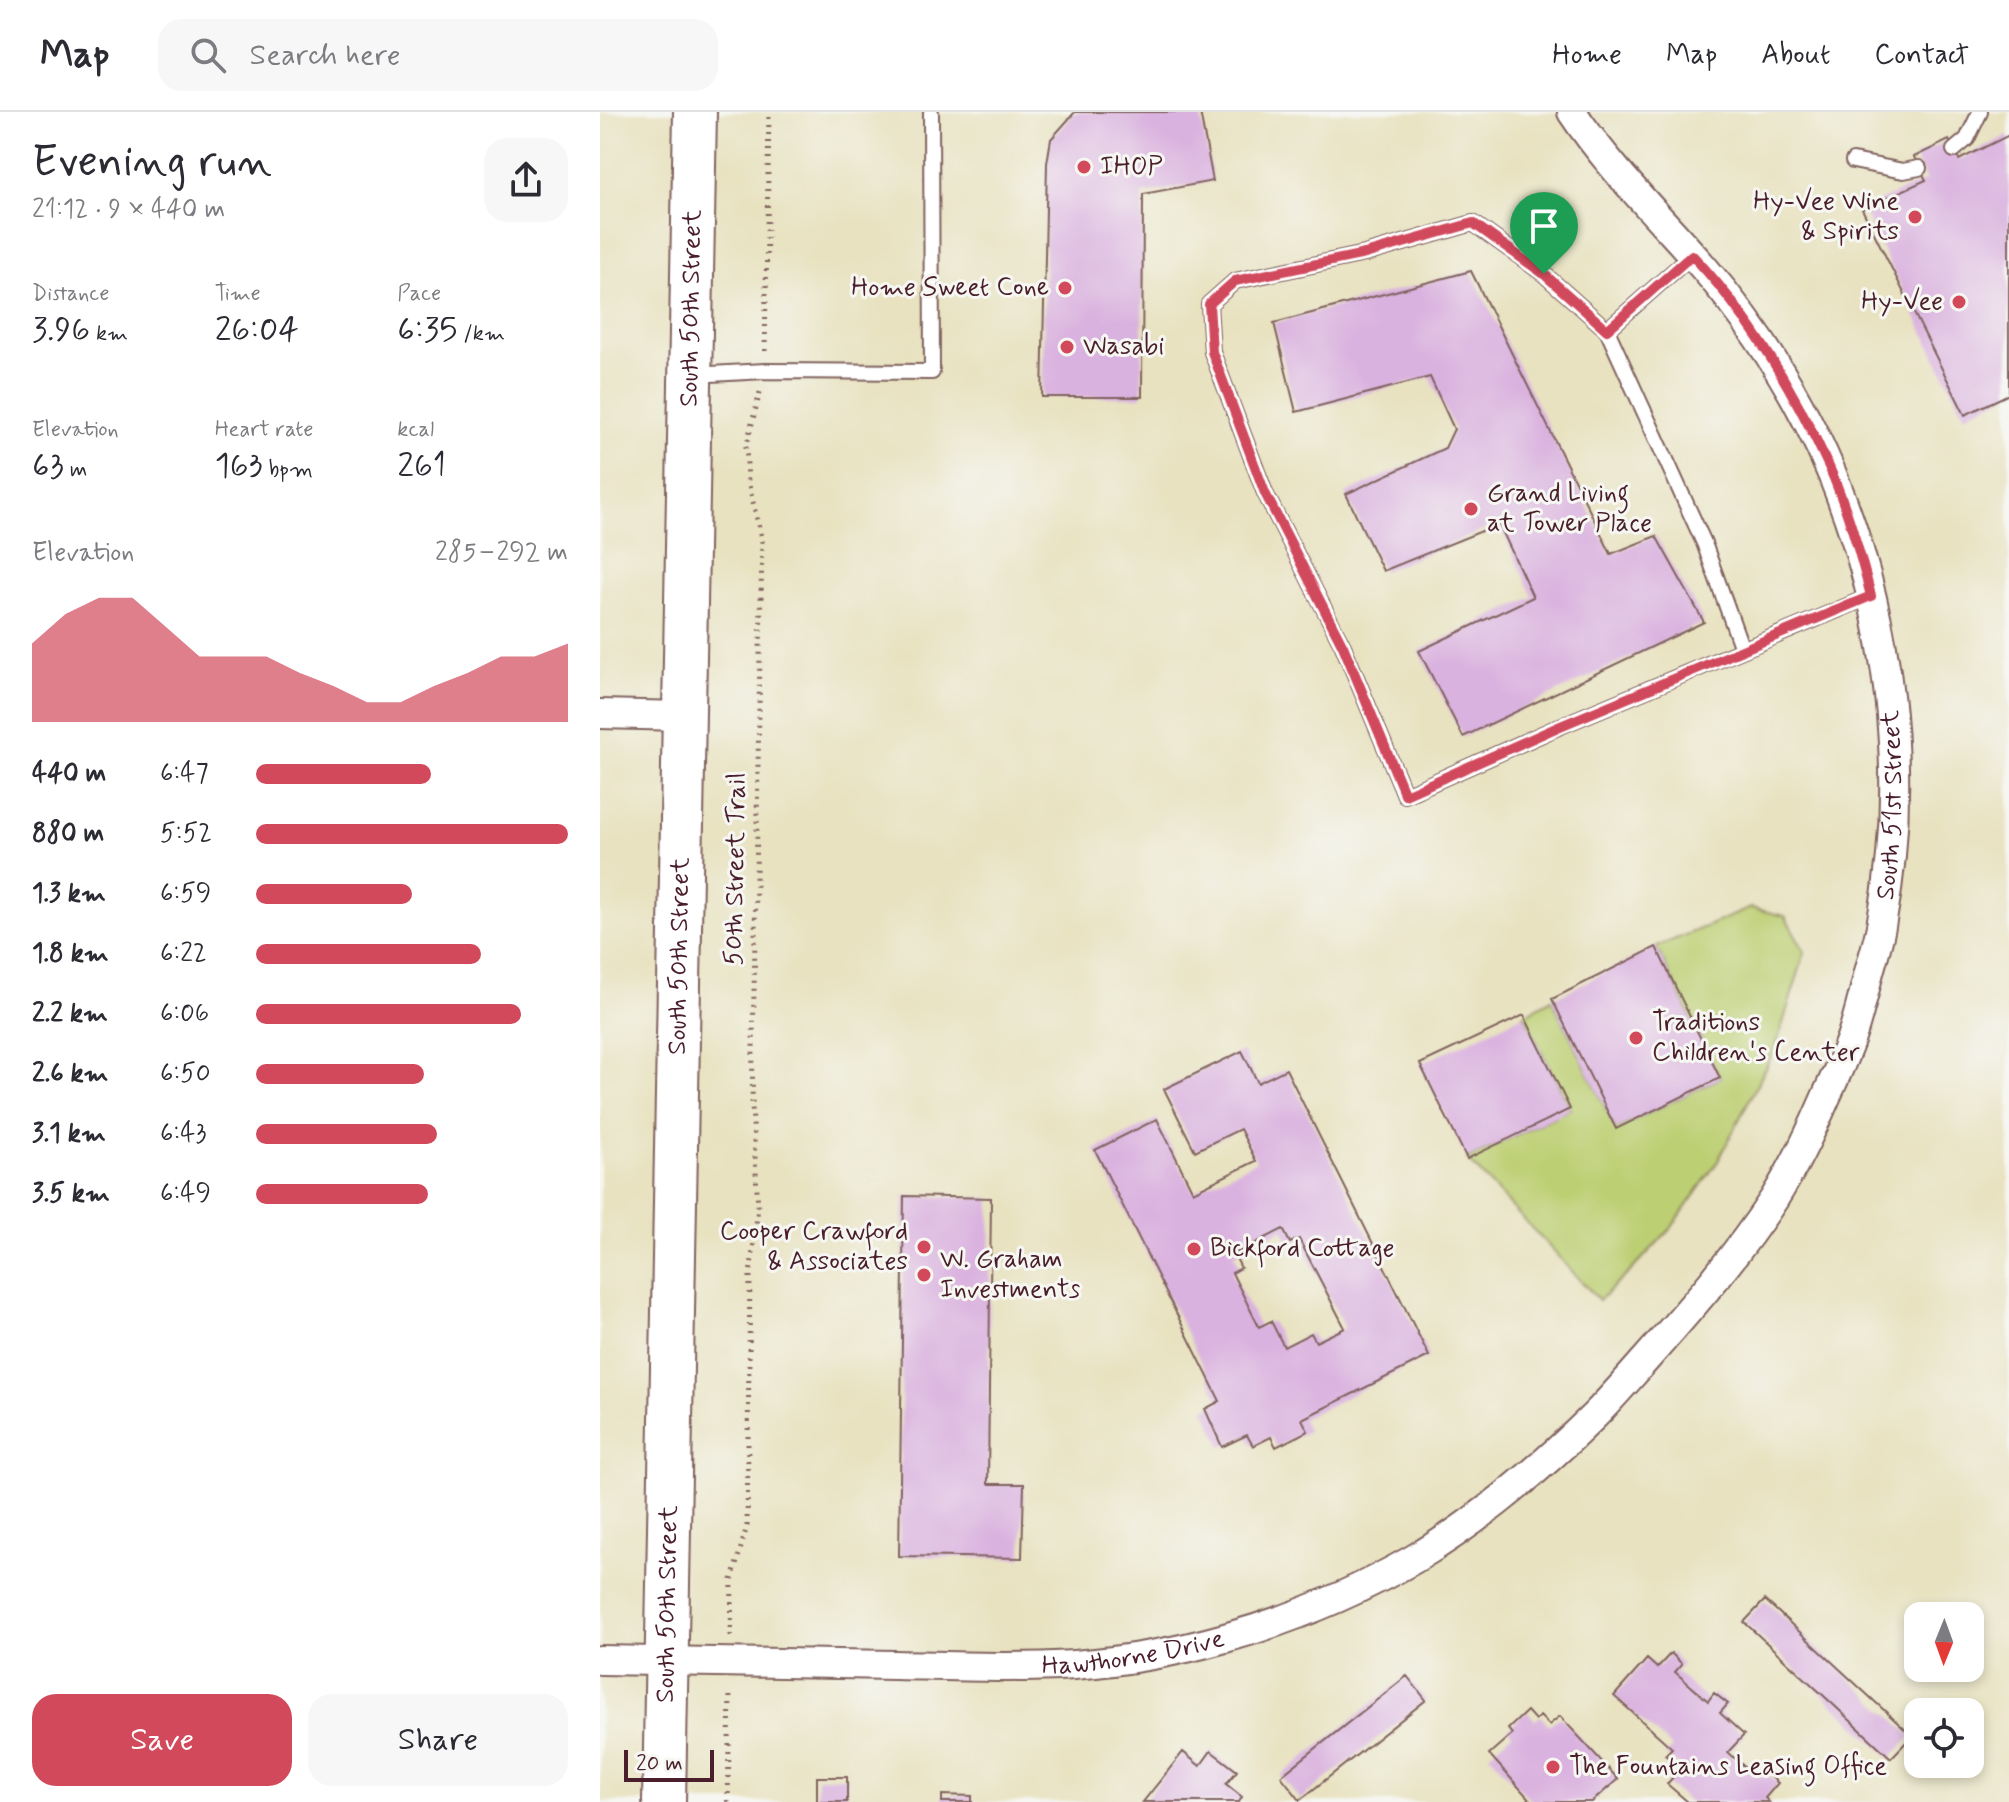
<!DOCTYPE html>
<html lang="en">
<head>
<meta charset="utf-8">
<style>
  body { margin:0; font-family:Mynerve,sans-serif; background:#f7f7f7; color:#2b2b33; height:100vh; display:flex; flex-direction:column; font-size:30px; white-space:nowrap }
  * { box-sizing:border-box; margin:0 }
  p { font-size:26px; color:#7c7c81 }
  .icon { flex:none; width:44px; height:44px; fill:none; stroke:currentColor; stroke-width:2; stroke-linecap:round; stroke-linejoin:round }
  .map { position:relative; flex:1; overflow:hidden }
  .sheet { display:flex; flex-direction:column; background:#fff; width:600px }
  .sheet>* { flex:none }
  .needle { width:52px; rotate:181deg }
  .buttons { position:absolute; left:1304px; top:1490px; display:grid; gap:16px }
  .buttons a { display:grid; place-items:center; width:80px; height:80px; border-radius:16px; background:#fff; box-shadow:0 4px 12px #0003; font-size:40px }
  .scale { position:absolute; left:24px; bottom:20px; width:90px; box-sizing:border-box; padding-left:8px; border:4px solid #4a1f2b; border-top:0; font-size:22px; line-height:28px; white-space:nowrap; color:#4a1f2b; -webkit-text-stroke:6px #f6f6f2; paint-order:stroke }
  .pin { position:absolute; display:grid; place-items:center; width:68px; height:68px; color:#fff; margin:-82px -34px; border-radius:50% 50% 50% 0; rotate:-45deg; box-shadow:0 0 8px #0007 }
  .pin .icon { rotate:45deg }
  .round { display:grid; place-items:center; flex:none; width:84px; height:84px; border-radius:24px; background:#f7f7f7 }
  .headline { display:flex; align-items:center; justify-content:space-between; height:136px; padding:0 32px }
  h1 { font-size:44px; font-weight:600; line-height:60px }
  .figures { display:grid; grid-template-columns:repeat(3,1fr); gap:12px; height:136px; padding:8px 32px }
  .figures div { display:grid; align-content:center }
  .figures b { font-size:34px; font-weight:600 }
  .figures small { font-size:22px; font-weight:400 }
  .figures p { font-size:22px }
  .chart { height:224px; padding:16px 32px }
  .chart p { display:flex; justify-content:space-between }
  .chart svg { width:100%; height:144px; margin-top:8px; fill:#d1495b; opacity:.7 }
  .action { display:flex; gap:16px; margin-top:auto; padding:16px 32px }
  .action a { flex:1; height:92px; border-radius:24px; background:#d1495b; color:#fff; font-size:32px; font-weight:600; line-height:92px; text-align:center }
  .action a+a { background:#f7f7f7; color:#2b2b33 }
  ul { padding:0 32px; list-style:none; font-size:26px }
  li { display:grid; grid-template-columns:128px 96px 1fr; align-items:center; height:60px }
  li i { height:20px; border-radius:10px; background:#d1495b }
  header { display:flex; align-items:center; gap:48px; box-sizing:border-box; height:112px; padding:0 40px; background:#fff; border-bottom:2px solid #e1e1e2 }
  header strong { font-size:38px }
  nav { display:flex; gap:44px; margin-inline-start:auto; font-size:28px }
  .search { width:560px; height:72px; background:#f7f7f7; display:flex; align-items:center; gap:20px; box-sizing:border-box; padding:0 28px; border-radius:24px; color:#7c7c81; font-size:30px }
  main { display:flex; flex:1; min-height:0 }
  .map>svg:first-child { display:block }
  .park { fill:#bdcf73; stroke:#84774f; stroke-width:2 }
  .building { fill:#dab2df; fill-rule:evenodd }
  .lines { fill:none; stroke-linecap:round; stroke-linejoin:round }
  .service-casing { stroke:#81635f; stroke-width:18 }
  .minor-casing { stroke:#81635f; stroke-width:32 }
  .secondary-casing { stroke:#81635f; stroke-width:46 }
  .path { stroke:#81635f; stroke-width:5; stroke-dasharray:2 6; stroke-linecap:butt }
  .service { stroke:#fff; stroke-width:14 }
  .minor { stroke:#fff; stroke-width:28 }
  .secondary { stroke:#fff; stroke-width:42 }
  .route-casing { stroke:#fff; stroke-width:16 }
  .route { stroke:#d1495b; stroke-width:10 }
  .poi-dot { fill:#d1495b; stroke:#f6f6f2; stroke-width:3 }
  .labels { text-anchor:middle; dominant-baseline:central; stroke-width:6; stroke-linejoin:round; paint-order:stroke }
  .poi-label { font-size:26px; fill:#4a1f2b; stroke:#f6f6f2; text-anchor:start }
  .street-label { font-size:26px; fill:#4a1f2b; stroke:#f6f6f2 }
</style>
</head>
<body>
<header>
<strong>Map</strong>
<div class="search"><svg class="icon" aria-label="search" viewBox="0 0 24 24"><circle cx="10" cy="10" r="6"/><path d="M15 15l6 6"/></svg>Search here</div>
<nav><a>Home</a><a>Map</a><a>About</a><a>Contact</a></nav>
</header>
<main>
<section class="sheet">
<div class="headline"><div><h1>Evening run</h1><p>21:12 · 9 × 440 m</p></div><a class="round"><svg class="icon" aria-label="share" viewBox="0 0 24 24"><path d="M12 15V3M7 8l5-5 5 5M5 13v7h14v-7"/></svg></a></div>
<div class="figures">
<div><p>Distance</p><b>3.96<small> km</small></b></div>
<div><p>Time</p><b>26:04</b></div>
<div><p>Pace</p><b>6:35<small> /km</small></b></div>
</div>
<div class="figures">
<div><p>Elevation</p><b>63<small> m</small></b></div>
<div><p>Heart rate</p><b>163<small> bpm</small></b></div>
<div><p>kcal</p><b>261</b></div>
</div>
<div class="chart"><p><span>Elevation</span>285–292 m</p>
<svg viewBox="0 0 160 44" preserveAspectRatio="none"><path d="M0 44V20L10 11L20 6L30 6L40 15L50 24L60 24L70 24L80 29L90 33L100 38L110 38L120 33L130 29L140 24L150 24L160 20V44z"/></svg>
</div>
<ul>
<li><b>440 m</b>6:47<i style="width:56%"></i></li>
<li><b>880 m</b>5:52<i style="width:100%"></i></li>
<li><b>1.3 km</b>6:59<i style="width:50%"></i></li>
<li><b>1.8 km</b>6:22<i style="width:72%"></i></li>
<li><b>2.2 km</b>6:06<i style="width:85%"></i></li>
<li><b>2.6 km</b>6:50<i style="width:54%"></i></li>
<li><b>3.1 km</b>6:43<i style="width:58%"></i></li>
<li><b>3.5 km</b>6:49<i style="width:55%"></i></li>
</ul>
<div class="action"><a>Save</a><a>Share</a></div>
</section>
<div class="map">
<svg width="1409" height="1690" viewBox="0 0 1409 1690">
  <rect width="100%" height="100%" fill="#f6f6f2"/>
  <filter id="ink" filterUnits="userSpaceOnUse"><feTurbulence type="fractalNoise" baseFrequency=".0125" numOctaves="2"/><feDisplacementMap in="SourceGraphic" scale="16" xChannelSelector="R" yChannelSelector="G"/><feConvolveMatrix kernelMatrix="1 2 1 2 8 2 1 2 1" color-interpolation-filters="sRGB"/></filter>
  <filter id="wash" filterUnits="userSpaceOnUse"><feTurbulence type="fractalNoise" baseFrequency=".006" numOctaves="4" result="noise"/><feDisplacementMap in="SourceGraphic" scale="32" xChannelSelector="R" yChannelSelector="G"/><feGaussianBlur stdDeviation="1.8" result="paint"/><feColorMatrix in="noise" values="0 0 0 0 0 0 0 0 0 0 0 0 0 0 0 0 0 1.4 0 .05"/><feComposite in="paint" operator="in"/></filter>
  <g filter="url(#wash)">
    <rect width="100%" height="100%" fill="#e8e2c0"/>
    <path class="park" d="M1151,796L1185,804L1205,840L1175,937L1118,1049L1072,1115L1028,1162L999,1188L867,1047L970,997L924,903L952,887L1016,1017L1120,966L1056,835Z"/>
    <g id="blocks">
      <path class="building" d="M475,0H600L613,69L543,82L542,285H442L447,51L451,27Z
        M1409,23V282L1365,303L1262,97L1326,68L1314,45L1349,28L1359,48Z
        M871,159L1011,442L1056,424L1104,510L863,625L819,539L933,485L899,412L783,459L746,382L845,336L854,317L830,265L696,300L674,211Z
        M1056,835L1120,966L1016,1017L952,887Z
        M924,903L970,997L867,1047L820,952Z
        M642,939L658,971L686,957L829,1244L702,1307L708,1319L676,1335L671,1325L653,1334L647,1323L622,1335L605,1297L620,1289L495,1038L557,1007L593,1080L656,1049L640,1017L595,1039L564,977ZM683,1117L690,1131L699,1127L745,1216L716,1230L711,1221L684,1235L671,1209L659,1215L632,1161L641,1156L634,1142Z
        M304,1084L391,1086L388,1372H424L422,1446L299,1444Z
        M1165,1488L1312,1624L1291,1646L1144,1510Z
        M1071,1541L1082,1552L1075,1560L1108,1589L1114,1581L1128,1592L1120,1601L1144,1623L1128,1640L1149,1659L1156,1651L1178,1671L1165,1686L1169,1690H1088L1067,1672L1081,1656L1065,1643L1072,1636L1014,1584L1047,1547L1057,1556Z
        M807,1564L826,1588L700,1688L681,1664Z
        M927,1599L935,1608L940,1604L949,1613L960,1604L1018,1667L992,1690H932L889,1642L912,1622L908,1617Z
        M611,1639L637,1659L626,1672L642,1685L639,1690H543L583,1640L600,1654Z
        M217,1665H247V1690H217Z
        M342,1683L372,1684V1690H342Z"/>
    </g>
  </g>
  <g filter="url(#ink)">
    <use href="#blocks" fill-opacity="0" stroke="#81635f" stroke-width="2"/>
    <g class="lines">
      <g class="service-casing">
        <path id="service" d="M1354,38L1367,27L1380,0
          M1253,49L1303,59L1319,56
          M1092,143L1007,218L944,162L873,111L765,142L635,169L609,192L612,240L665,381L743,534L805,683L958,615L1271,484
          M1007,218L1104,431L1142,537
          M92,263L165,259L332,260L331,0"/>
      </g>
      <g class="minor-casing">
        <g id="minor">
          <path d="M0,602L83,604"/>
          <path id="s1" d="M0,1548C98,1549 196,1552 295,1553C354,1554 415,1557 474,1553C525,1549 576,1540 625,1526C690,1508 755,1481 814,1447C877,1410 942,1355 994,1304C1012,1286 1029,1266 1046,1247C1091,1196 1136,1145 1174,1087C1194,1055 1211,1020 1226,985C1235,965 1244,946 1251,926C1258,906 1263,885 1268,864C1272,848 1278,831 1281,814C1310,663 1290,504 1232,362C1201,288 1156,216 1104,156C1059,104 1010,57 972,0"/>
        </g>
      </g>
      <g class="secondary-casing">
        <g id="secondary">
          <path id="s2" d="M64,1690L95,0"/>
        </g>
      </g>
      <path class="path" d="M165,239L169,0
        M131,1524L132,1468L147,1414L150,1163L158,1095L152,994L162,429L148,369L146,335L160,280
        M128,1690L130,1578"/>
      <use href="#service" class="service"/>
      <use href="#minor" class="minor"/>
      <use href="#secondary" class="secondary"/>
    </g>
  </g>
  <g class="lines" filter="url(#ink)">
    <g class="route-casing">
      <path id="route" d="M873,111L944,162L1007,218L1092,143C1150,204 1195,280 1230,357C1248,398 1260,441 1271,484L958,615L805,683L743,534L665,381L612,240L609,192L635,169L765,142Z"/>
    </g>
    <use href="#route" class="route"/>
  </g>
  <g class="poi-dot">
    <circle cx="484" cy="55" r="8"/>
    <circle cx="1315" cy="105" r="8"/>
    <circle cx="465" cy="176" r="8"/>
    <circle cx="1359" cy="190" r="8"/>
    <circle cx="467" cy="235" r="8"/>
    <circle cx="871" cy="397" r="8"/>
    <circle cx="1036" cy="926" r="8"/>
    <circle cx="324" cy="1135" r="8"/>
    <circle cx="594" cy="1137" r="8"/>
    <circle cx="324" cy="1163" r="8"/>
    <circle cx="953" cy="1655" r="8"/>
  </g>
  <g class="labels">
    <g class="poi-label">
      <text x="500" y="55">IHOP</text>
      <text x="1299" y="90" text-anchor="end">Hy-Vee Wine<tspan x="1299" dy="30">&amp; Spirits</tspan></text>
      <text x="449" y="176" text-anchor="end">Home Sweet Cone</text>
      <text x="1343" y="190" text-anchor="end">Hy-Vee</text>
      <text x="483" y="235">Wasabi</text>
      <text x="887" y="382">Grand Living<tspan x="887" dy="30">at Tower Place</tspan></text>
      <text x="1052" y="911">Traditions<tspan x="1052" dy="30">Children's Center</tspan></text>
      <text x="308" y="1120" text-anchor="end">Cooper Crawford<tspan x="308" dy="30">&amp; Associates</tspan></text>
      <text x="610" y="1137">Bickford Cottage</text>
      <text x="340" y="1148">W. Graham<tspan x="340" dy="30">Investments</tspan></text>
      <text x="969" y="1655">The Fountains Leasing Office</text>
    </g>
    <g class="street-label">
      <text stroke="none"><textPath href="#s2" startOffset="1494">South 50th Street</textPath></text>
      <text stroke="none"><textPath href="#s1" startOffset="1762">South 51st Street</textPath></text>
      <text transform="translate(136 757) rotate(-89)">50th Street Trail</text>
      <text stroke="none"><textPath href="#s2" startOffset="846">South 50th Street</textPath></text>
      <text stroke="none"><textPath href="#s2" startOffset="198">South 50th Street</textPath></text>
      <text stroke="none"><textPath href="#s1" startOffset="534">Hawthorne Drive</textPath></text>
    </g>
  </g>
</svg>
<div class="buttons">
<a><svg class="needle" viewBox="-14 -14 28 28"><path d="M0-13l5 13h-10z" fill="#e53935"/><path d="M0 13l5-13h-10z" fill="#7c7c81"/></svg></a>
<a><svg class="icon" aria-label="locate" viewBox="0 0 24 24"><circle cx="12" cy="12" r="6"/><path d="M12 2v4M12 18v4M2 12h4M18 12h4"/></svg></a>
</div>
<div class="scale">20 m</div>
<div class="pin" style="left:944px;top:162px;background:#1e9e55"><svg class="icon" aria-label="arrive" viewBox="0 0 24 24"><path d="M6 21V4h12l-3 4 3 4H6"/></svg></div>
</div>
</main>
</body>
</html>
